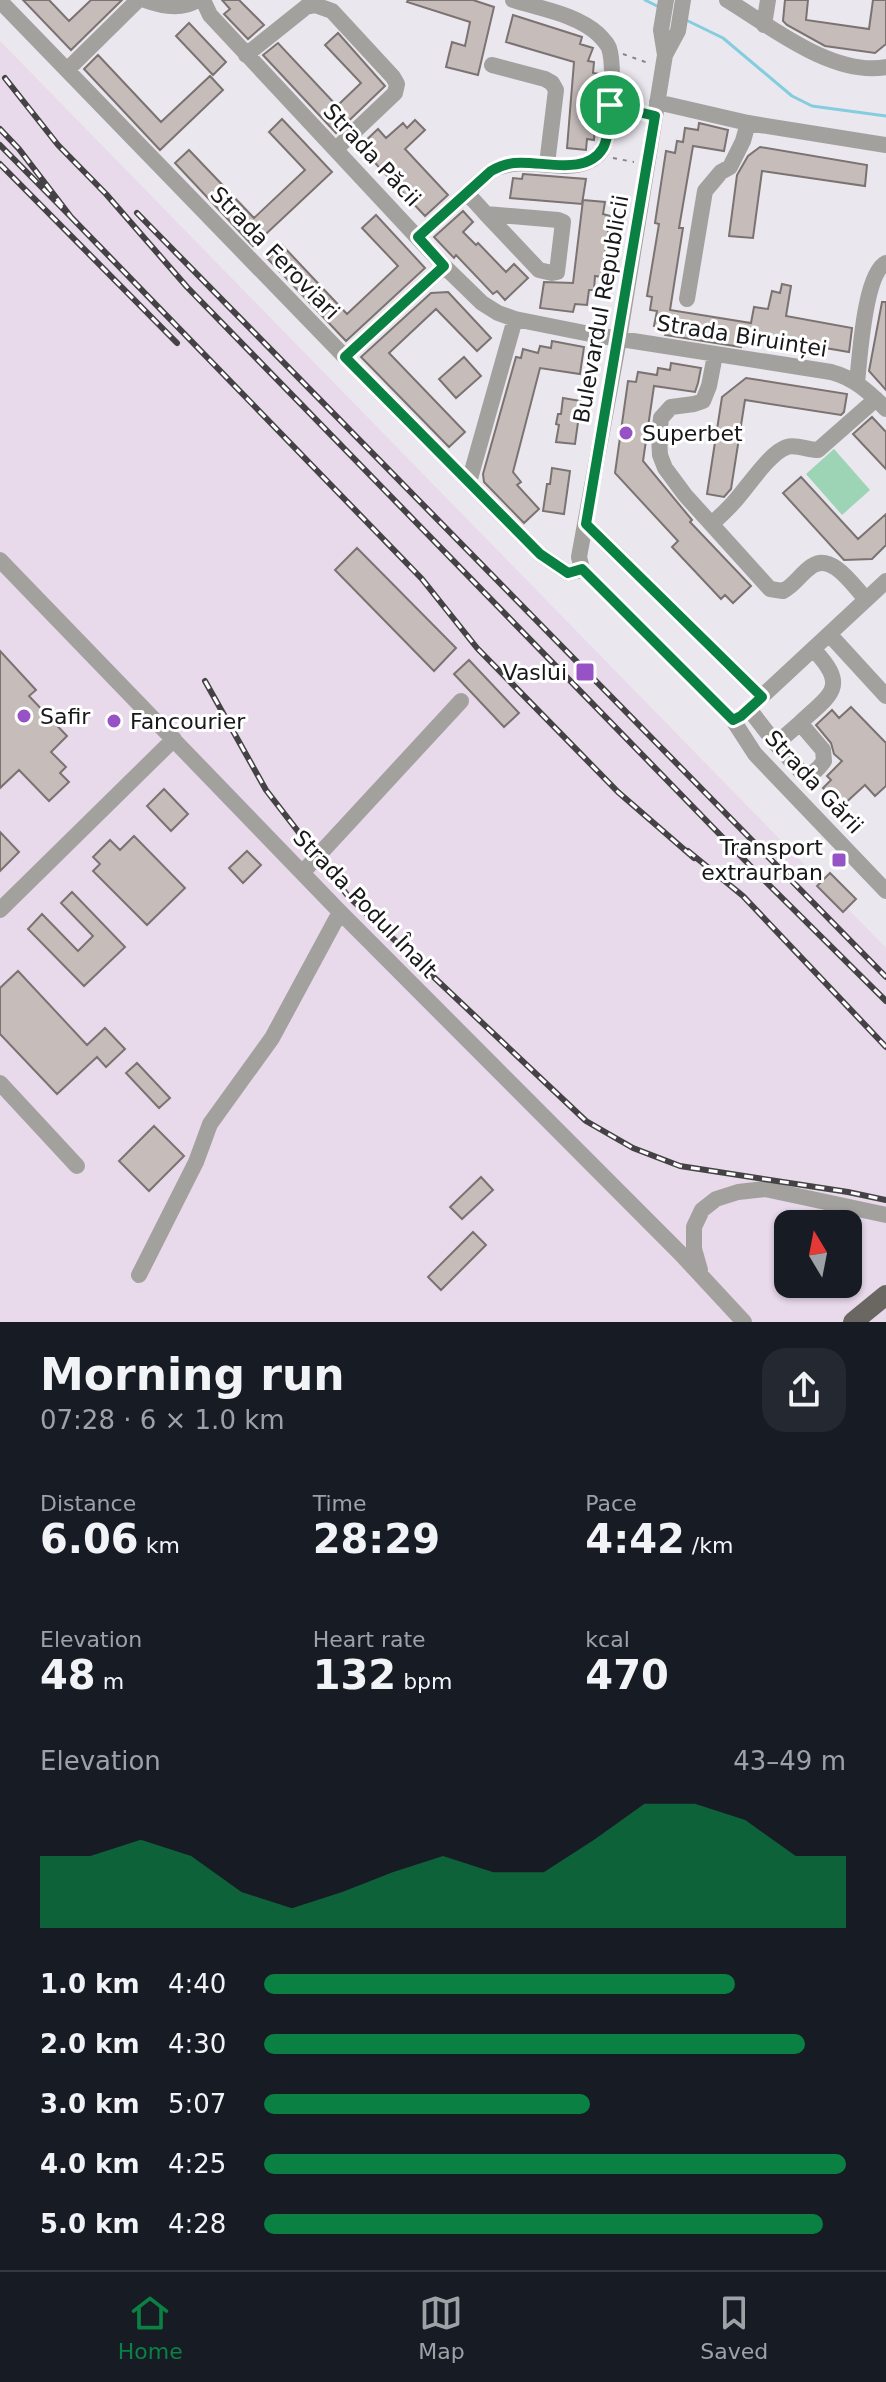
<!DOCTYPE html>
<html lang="en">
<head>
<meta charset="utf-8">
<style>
  body { margin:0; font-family:"DejaVu Sans",sans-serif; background:#242831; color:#f1f3f6; height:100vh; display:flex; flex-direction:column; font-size:30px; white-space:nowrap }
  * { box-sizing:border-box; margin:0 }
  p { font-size:26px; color:#9ea1a6 }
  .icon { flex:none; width:44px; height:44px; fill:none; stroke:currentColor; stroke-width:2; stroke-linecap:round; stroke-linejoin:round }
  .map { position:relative; height:1322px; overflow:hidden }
  .drawer { display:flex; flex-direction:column; background:#171b24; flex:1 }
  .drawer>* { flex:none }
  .needle { width:52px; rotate:350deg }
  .tools { position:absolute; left:774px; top:1210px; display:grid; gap:16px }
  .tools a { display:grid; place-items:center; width:88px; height:88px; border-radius:16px; background:#171b24; box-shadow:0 2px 6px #0004; font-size:40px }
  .pin { position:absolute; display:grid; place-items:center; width:68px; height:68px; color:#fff; margin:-34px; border:4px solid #fff; border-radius:50%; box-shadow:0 2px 8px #0007 }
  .round { display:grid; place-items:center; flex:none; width:84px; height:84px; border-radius:24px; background:#242831 }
  .headline { display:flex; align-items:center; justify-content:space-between; height:136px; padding:0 40px }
  h1 { font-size:44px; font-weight:800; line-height:60px }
  .figures { display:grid; grid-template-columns:repeat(3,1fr); gap:12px; height:136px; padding:8px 40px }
  .figures div { display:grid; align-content:center }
  .figures b { font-size:40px; font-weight:800 }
  .figures small { font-size:22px; font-weight:400 }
  .figures p { font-size:22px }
  .chart { height:224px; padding:16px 40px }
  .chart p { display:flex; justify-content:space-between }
  .chart svg { width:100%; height:144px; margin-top:8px; fill:#0b8043; opacity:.7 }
  ul { padding:0 40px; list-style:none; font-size:26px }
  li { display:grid; grid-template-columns:128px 96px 1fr; align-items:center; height:60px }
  li i { height:20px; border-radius:10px; background:#0b8043 }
  .dock { display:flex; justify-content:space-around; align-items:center; height:112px; border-top:2px solid #363941; background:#171b24; font-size:22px; color:#9ea1a6 }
  .dock a { display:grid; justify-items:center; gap:4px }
  .dock .selected { color:#0b8043 }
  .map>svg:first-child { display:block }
  .industrial { fill:#e8d9eb; fill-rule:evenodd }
  .green { fill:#9cd4b5 }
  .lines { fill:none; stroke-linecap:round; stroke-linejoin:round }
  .stream { stroke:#84cddf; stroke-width:3 }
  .building { fill:#c6bdbb; stroke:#7b7371; stroke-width:2 }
  .path { stroke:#868489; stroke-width:2; stroke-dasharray:4 6; stroke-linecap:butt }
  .minor { stroke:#a3a19e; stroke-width:16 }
  .major { stroke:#6a6662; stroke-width:20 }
  .rail-casing { stroke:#444245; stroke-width:6 }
  .rail { stroke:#fff; stroke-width:3; stroke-dasharray:9; stroke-linecap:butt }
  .route-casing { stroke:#fff; stroke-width:16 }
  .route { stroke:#0b8043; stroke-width:10 }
  .poi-dot { fill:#9752c6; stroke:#fff; stroke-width:3 }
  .labels { text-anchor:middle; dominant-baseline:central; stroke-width:6; stroke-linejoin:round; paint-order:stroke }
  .street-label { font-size:22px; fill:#181719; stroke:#fff }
  .poi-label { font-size:22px; fill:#181719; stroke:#fff; text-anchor:start }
</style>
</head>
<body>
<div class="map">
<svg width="886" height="1322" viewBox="0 0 886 1322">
  <rect width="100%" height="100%" fill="#eae7ee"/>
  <path class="industrial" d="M0,41L886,948V1322H0ZM788,1224H848V1284H788Z"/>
  <path class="green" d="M834,449L870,490L842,515L806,474Z"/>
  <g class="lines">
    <path class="stream" d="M645,0L659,7
      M684,19L723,38L792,96L812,106L886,116"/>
  </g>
  <path class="building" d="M23,0H49L69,21L91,0H122L71,50Z
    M222,0H239L264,25L248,39L224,14L230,9Z
    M408,0H473L494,7L478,75L446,67L452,42L465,46L470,22L407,2Z
    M785,0H808L806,20L869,29L873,0H886V44L875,53L825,46L787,25L783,21Z
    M513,15L582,37L580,44L593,48L588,61L594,62L593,73L600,74L594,140L587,139L586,150L567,148L574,62L506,42Z
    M189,23L226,62L213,75L176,36Z
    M338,33L385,86L336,133L263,55L278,43L337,106L361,83L325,45Z
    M98,55L161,122L210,76L223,90L160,150L84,69Z
    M282,119L332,172L253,246L175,163L189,150L254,218L305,170L269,132Z
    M415,120L425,130L405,149L448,195L425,216L375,163L377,160L362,144L378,129L386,138L403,123L407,128Z
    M699,123L728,130L724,151L693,146L679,228H683L670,310L751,323L754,307L768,309L772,291L780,293L782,284L791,286L786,316L852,328L849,352L743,334L741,347L665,335L666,328L654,326L657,311L650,310L652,297L647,296L659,224L655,223L666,151L675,153L677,141L683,142L685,128L698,130Z
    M760,147L867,165L865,186L762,171L753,238L729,236L737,175L748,156Z
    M523,174L586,179L582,204L510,198L513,178L522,179Z
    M583,200L605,202L603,214L610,216L602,277L595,276L594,290H589L587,305L575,304L573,312L540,308L544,282L573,283Z
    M463,211L473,222L463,232L476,245L478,243L506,272L514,264L528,278L505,300L497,291L493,294L456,255L454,258L434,237Z
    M376,215L425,268L346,341L268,259L282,245L347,314L398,266L362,228Z
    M448,292L491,338L477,351L436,309L389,353L465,432L449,447L361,357L431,293Z
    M882,302H886V390L869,371Z
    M552,341L584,347L580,374L540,368L513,472L521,482L517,485L539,509L524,523L484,482L483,474L516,357L521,358L523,349L538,353L540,346L551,348Z
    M464,357L481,376L456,398L439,379Z
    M671,363L701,368L698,383L695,392L654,386L643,461L692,520L690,522L751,586L733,603L725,595L721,599L672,547L678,541L615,473L628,381L636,382L638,372L657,375L658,368L670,370Z
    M746,378L847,394L844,412L841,415L745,400L731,489L724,497L707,494L722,397Z
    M563,398L581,401L575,444L556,442L559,425L556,424L558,414H561Z
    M872,417L886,432V469L853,434Z
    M552,468L570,471L564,514L543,511L547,484H550Z
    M801,477L858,539L886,514V545L872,559L844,560L783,493Z
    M357,548L456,648L434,671L335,570Z
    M0,651L36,690L29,696L67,736L51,752L66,767L60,773L69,782L49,801L19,770L0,788Z
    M469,660L519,713L504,727L454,674Z
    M851,707L886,743V786L875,796L865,785L841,807L823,788L831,780L827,776L842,761L834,754L831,743L816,725L832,710L839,718Z
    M164,789L188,814L171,831L147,806Z
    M0,832L19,852L0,871Z
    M134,836L185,888L147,925L93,871L100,864L93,857L110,840L120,850Z
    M247,851L261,865L243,883L229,868Z
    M830,873L856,899L843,912L817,886Z
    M72,892L125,947L84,986L28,929L42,914L78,951L93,936L61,903Z
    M18,971L87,1045L105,1028L125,1049L106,1067L97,1057L57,1094L0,1034V988Z
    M137,1063L170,1098L159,1108L126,1073Z
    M154,1126L184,1156L149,1191L119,1161Z
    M481,1177L493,1190L462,1219L450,1207Z
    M473,1232L486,1245L441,1290L428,1277Z"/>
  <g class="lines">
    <path class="path" d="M623,54L651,64
      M623,108L640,113
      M613,158L634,162"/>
    <path class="minor" d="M145,0C161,6 182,10 197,0
      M203,0L210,15L444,266L482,303L498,313L515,319L595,335L831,372C854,378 869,392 886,409
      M727,0C770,26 833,77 886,67
      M0,1L345,357L540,554L568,573L582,569
      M764,25L768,0
      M246,55L306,7L315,5L332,11L393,77L397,84L395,93L336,149
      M665,55L661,30L666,0
      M492,65L545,79L552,83L556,90L547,164
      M67,70L138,0
      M657,102L748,123L886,145
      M467,193L486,214L558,220L563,222L557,272L552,273L539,270L486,214
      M418,237L491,171C523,153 557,174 587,162C594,159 601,153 604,146C611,128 615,66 609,48C607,43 602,38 598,34C576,14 541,9 513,0
      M687,299L705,191L721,172L730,167L743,141L748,123
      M715,355L709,386L703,401L694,404L671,407L661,418L659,437L660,455L665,468L685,495L770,589L783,591C795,585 801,573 812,566C832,552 854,587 866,599
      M345,357L444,266
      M857,382C860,358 864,274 886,263
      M469,482L515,319
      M586,524L762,697
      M712,524C719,517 727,510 734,502C747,488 770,452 787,447C796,444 808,450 818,450L876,399
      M0,560L340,912L680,1253L744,1322
      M582,569L579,557L619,339L665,55L678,31L683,0
      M582,569L733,720L755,754L886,891
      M830,635L886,696
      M756,702L886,581
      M749,709L776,744L802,773C813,776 818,769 824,761L823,750L800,723C831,694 849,687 814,650
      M776,744L800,723
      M303,872L461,701
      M0,910L174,739
      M0,1083L77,1166
      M700,1270L694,1249V1227L702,1210L716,1199L738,1192L765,1189L886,1215
      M139,1275L196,1162L210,1124L272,1038L340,912"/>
    <path class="major" d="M853,1322L886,1295"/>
    <g class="rail-casing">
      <path id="rail" d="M5,78L58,145L106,194L187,287L766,882L886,1001
        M0,129L19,149L71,217L0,145
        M0,164L177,343
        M137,213L886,977
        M71,217L422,579L477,648L618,792L694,858
        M205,681L266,790L348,896L586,1121L633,1148L680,1166L848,1192L886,1200
        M688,851L743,896L886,1047"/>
    </g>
    <use href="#rail" class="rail"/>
  </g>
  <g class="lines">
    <g class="route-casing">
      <path id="route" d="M610,105L655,116L586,524L762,697L741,716L733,720L582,569L568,573L540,554L345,357L444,266L418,237L491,171C498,167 506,164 514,163C541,160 586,177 603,148C609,137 609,118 610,105Z"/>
    </g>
    <use href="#route" class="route"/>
  </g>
  <g class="poi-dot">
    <circle cx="626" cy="433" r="8"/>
    <rect x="575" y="662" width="20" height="20" rx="4"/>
    <circle cx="24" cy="716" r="8"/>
    <circle cx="114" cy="721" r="8"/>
    <rect x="831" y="852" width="16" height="16" rx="4"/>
  </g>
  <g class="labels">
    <g class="street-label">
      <text transform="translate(372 155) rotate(47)">Strada Păcii</text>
      <text transform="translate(275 253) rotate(46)">Strada Feroviari</text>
      <text transform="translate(601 309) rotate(-80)">Bulevardul Republicii</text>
      <text transform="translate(742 336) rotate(9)">Strada Biruinței</text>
      <text transform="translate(814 782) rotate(47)">Strada Gării</text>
      <text transform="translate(365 904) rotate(46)">Strada Podul Înalt</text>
    </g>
    <g class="poi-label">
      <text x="642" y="433">Superbet</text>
      <text x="567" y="672" text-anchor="end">Vaslui</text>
      <text x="40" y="716">Safir</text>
      <text x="130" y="721">Fancourier</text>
      <text x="823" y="847" text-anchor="end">Transport<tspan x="823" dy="25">extraurban</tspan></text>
    </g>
  </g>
</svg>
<div class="tools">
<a><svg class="needle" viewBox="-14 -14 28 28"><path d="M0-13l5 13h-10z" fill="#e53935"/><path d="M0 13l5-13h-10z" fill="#9ea1a6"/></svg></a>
</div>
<div class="pin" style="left:610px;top:105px;background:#1e9e55"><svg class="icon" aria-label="arrive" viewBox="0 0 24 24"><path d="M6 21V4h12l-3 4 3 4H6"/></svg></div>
</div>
<section class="drawer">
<div class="headline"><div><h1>Morning run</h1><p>07:28 · 6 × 1.0 km</p></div><a class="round"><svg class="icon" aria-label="share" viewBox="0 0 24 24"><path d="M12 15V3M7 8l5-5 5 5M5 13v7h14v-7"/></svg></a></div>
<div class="figures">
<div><p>Distance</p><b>6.06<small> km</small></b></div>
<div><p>Time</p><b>28:29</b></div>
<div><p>Pace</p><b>4:42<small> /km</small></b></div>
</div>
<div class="figures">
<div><p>Elevation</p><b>48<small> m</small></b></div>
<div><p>Heart rate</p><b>132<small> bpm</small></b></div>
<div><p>kcal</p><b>470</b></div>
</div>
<div class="chart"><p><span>Elevation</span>43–49 m</p>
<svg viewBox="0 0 160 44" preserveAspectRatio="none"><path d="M0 44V22L10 22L20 17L30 22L40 33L50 38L60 33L70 27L80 22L90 27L100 27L110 17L120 6L130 6L140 11L150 22L160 22V44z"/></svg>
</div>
<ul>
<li><b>1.0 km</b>4:40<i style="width:81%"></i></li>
<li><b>2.0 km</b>4:30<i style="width:93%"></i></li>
<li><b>3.0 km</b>5:07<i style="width:56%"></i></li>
<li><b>4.0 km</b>4:25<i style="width:100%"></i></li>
<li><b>5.0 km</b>4:28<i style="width:96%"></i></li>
</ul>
</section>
<nav class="dock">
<a class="selected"><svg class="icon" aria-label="home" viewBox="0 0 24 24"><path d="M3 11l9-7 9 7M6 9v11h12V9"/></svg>Home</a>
<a><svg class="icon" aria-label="map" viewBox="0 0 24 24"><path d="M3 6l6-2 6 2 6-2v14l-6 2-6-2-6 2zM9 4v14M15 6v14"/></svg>Map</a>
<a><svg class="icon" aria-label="saved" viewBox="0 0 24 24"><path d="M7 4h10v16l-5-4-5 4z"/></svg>Saved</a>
</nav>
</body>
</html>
